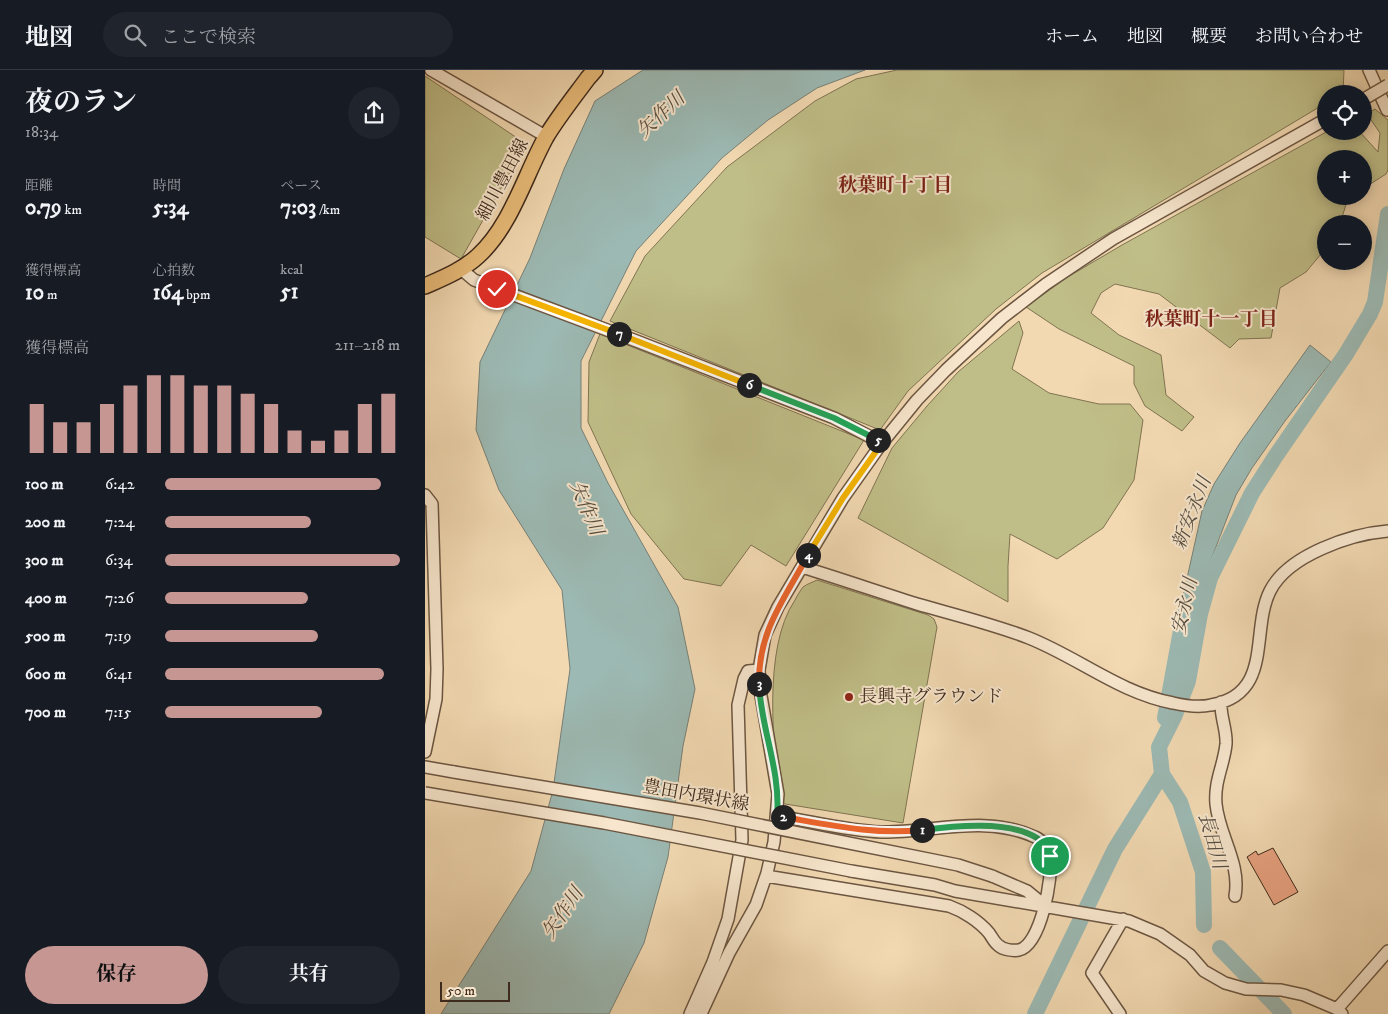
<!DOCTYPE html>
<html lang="ja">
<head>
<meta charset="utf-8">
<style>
  body { margin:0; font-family:"IM FELL DW Pica","Noto Serif JP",serif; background:#20242c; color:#f1f3f6; height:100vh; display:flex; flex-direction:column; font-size:19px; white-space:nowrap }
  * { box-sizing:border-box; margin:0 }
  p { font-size:16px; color:#9ea1a6 }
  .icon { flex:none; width:28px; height:28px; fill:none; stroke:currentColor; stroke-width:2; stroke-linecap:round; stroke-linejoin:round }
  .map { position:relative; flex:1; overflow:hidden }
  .sheet { display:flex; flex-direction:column; background:#171b24; width:425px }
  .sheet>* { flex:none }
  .fabs { position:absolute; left:892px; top:15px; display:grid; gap:10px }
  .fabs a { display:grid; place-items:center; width:55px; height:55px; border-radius:50%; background:#171b24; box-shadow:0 2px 12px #0003; font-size:25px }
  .scale { position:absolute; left:15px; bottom:12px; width:70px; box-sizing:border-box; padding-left:5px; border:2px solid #3f2b1d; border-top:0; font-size:14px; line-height:18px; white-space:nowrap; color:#3f2b1d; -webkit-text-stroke:4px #f7e6cd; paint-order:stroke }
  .pin { position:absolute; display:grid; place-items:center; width:42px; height:42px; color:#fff; margin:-21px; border:2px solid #fff; border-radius:50%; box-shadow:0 1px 5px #0007 }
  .km { position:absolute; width:25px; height:25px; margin:-12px; border-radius:50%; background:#222; color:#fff; font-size:14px; line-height:25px; text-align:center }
  .round { display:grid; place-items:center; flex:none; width:52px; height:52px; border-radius:26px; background:#20242c }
  .head { display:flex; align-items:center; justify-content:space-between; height:85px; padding:0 25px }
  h1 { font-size:28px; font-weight:700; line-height:38px }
  .metrics { display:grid; grid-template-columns:repeat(3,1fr); gap:8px; height:85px; padding:5px 25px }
  .metrics div { display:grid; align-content:center }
  .metrics b { font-size:21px; font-weight:700 }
  .metrics small { font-size:14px; font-weight:400 }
  .metrics p { font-size:14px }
  .chart { height:140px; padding:10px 25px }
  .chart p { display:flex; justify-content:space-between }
  .chart svg { width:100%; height:90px; margin-top:5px; stroke:#c59692; stroke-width:6 }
  .cta { display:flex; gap:10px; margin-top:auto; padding:10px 25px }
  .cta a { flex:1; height:58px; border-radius:30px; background:#c59692; color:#111; font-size:20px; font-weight:700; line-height:58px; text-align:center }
  .cta a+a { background:#20242c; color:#f1f3f6 }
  ul { padding:0 25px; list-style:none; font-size:16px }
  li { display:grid; grid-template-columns:80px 60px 1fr; align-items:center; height:38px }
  li i { height:12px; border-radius:6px; background:#c59692 }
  header { display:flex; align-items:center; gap:30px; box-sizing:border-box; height:70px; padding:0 25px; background:#171b24; border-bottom:1px solid #363941 }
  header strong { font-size:24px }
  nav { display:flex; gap:28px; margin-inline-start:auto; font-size:18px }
  .search { width:350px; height:45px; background:#20242c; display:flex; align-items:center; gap:12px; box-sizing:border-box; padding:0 18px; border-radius:28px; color:#9ea1a6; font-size:19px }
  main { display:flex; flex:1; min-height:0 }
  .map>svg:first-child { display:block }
  .green { fill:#c0be88; stroke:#807452 }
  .water { fill:#9cb9b3; stroke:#778077 }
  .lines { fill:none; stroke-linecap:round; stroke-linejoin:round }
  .river { stroke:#9cb9b3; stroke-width:16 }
  .building { fill:#e8a280; stroke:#3f2b1d }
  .minor-casing { stroke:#6c5642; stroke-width:14 }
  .major-casing { stroke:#3f2b1d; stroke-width:18 }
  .minor { stroke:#f7e6cd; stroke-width:11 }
  .major { stroke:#e9bc79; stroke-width:15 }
  .minor-bridge-casing { stroke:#6c5642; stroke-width:14; stroke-linecap:butt }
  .minor-bridge { stroke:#f7e6cd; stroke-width:11 }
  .split-1-casing { stroke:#fff; stroke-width:10 }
  .split-2-casing { stroke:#fff; stroke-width:10 }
  .split-3-casing { stroke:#fff; stroke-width:10 }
  .split-4-casing { stroke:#fff; stroke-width:10 }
  .split-5-casing { stroke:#fff; stroke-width:10 }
  .split-6-casing { stroke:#fff; stroke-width:10 }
  .split-7-casing { stroke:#fff; stroke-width:10 }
  .split-8-casing { stroke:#fff; stroke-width:10 }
  .split-1 { stroke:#22a559; stroke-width:6 }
  .split-2 { stroke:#f0652b; stroke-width:6 }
  .split-3 { stroke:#22a559; stroke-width:6 }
  .split-4 { stroke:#f0652b; stroke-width:6 }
  .split-5 { stroke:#f5b400; stroke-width:6 }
  .split-6 { stroke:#22a559; stroke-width:6 }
  .split-7 { stroke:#f5b400; stroke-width:6 }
  .split-8 { stroke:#f5b400; stroke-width:6 }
  .poi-dot { fill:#8f2418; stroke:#f7e6cd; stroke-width:2 }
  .labels { text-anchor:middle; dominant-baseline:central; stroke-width:4; stroke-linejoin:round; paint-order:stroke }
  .street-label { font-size:18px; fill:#3f2b1d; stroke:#f7e6cd }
  .poi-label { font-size:18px; fill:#3f2b1d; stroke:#f7e6cd; text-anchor:start }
  .water-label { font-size:19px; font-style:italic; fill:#564e42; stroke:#f7e6cd }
  .neighbourhood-label { font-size:19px; font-weight:bold; fill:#7a1f14; stroke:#f7e6cd }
</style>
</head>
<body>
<header>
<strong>地図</strong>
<div class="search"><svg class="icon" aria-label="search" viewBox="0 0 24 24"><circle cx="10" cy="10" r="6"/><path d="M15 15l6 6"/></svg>ここで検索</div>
<nav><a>ホーム</a><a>地図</a><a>概要</a><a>お問い合わせ</a></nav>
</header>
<main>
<section class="sheet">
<div class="head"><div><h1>夜のラン</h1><p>18:34</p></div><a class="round"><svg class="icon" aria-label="share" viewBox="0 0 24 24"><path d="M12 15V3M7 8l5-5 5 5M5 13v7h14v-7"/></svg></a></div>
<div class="metrics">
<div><p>距離</p><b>0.79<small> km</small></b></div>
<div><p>時間</p><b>5:34</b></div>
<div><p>ペース</p><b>7:03<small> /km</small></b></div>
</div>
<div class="metrics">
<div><p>獲得標高</p><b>10<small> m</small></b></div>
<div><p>心拍数</p><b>164<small> bpm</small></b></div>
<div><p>kcal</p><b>51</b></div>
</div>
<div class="chart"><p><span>獲得標高</span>211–218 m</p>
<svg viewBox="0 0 160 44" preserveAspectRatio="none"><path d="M5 44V20M15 44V29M25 44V29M35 44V20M45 44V11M55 44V6M65 44V6M75 44V11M85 44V11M95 44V15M105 44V20M115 44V33M125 44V38M135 44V33M145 44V20M155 44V15"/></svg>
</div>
<ul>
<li><b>100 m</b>6:42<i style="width:92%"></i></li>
<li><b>200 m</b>7:24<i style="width:62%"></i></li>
<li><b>300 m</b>6:34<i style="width:100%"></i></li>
<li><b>400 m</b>7:26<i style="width:61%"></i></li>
<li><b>500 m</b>7:19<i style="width:65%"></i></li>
<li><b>600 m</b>6:41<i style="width:93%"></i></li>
<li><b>700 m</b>7:15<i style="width:67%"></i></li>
</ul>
<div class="cta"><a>保存</a><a>共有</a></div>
</section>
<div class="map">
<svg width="963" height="944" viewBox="0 0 963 944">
  <rect width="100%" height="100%" fill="#f2d9b2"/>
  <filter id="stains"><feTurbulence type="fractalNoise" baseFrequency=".004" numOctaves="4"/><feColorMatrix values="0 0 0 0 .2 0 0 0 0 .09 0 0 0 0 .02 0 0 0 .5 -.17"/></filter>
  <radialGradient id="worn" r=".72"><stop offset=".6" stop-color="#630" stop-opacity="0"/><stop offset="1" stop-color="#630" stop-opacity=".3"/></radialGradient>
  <path class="green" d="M472,0H919L918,23L901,24V33L617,203L571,239L483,321L455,360L185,251L220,186L302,97L390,31L431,9Z
    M0,6L101,74L36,189L0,167Z
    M950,39L963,50V100L961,104L939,118V89H901V126H926L923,128L915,154H901V178L881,202L855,218L846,268L814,269L805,278L734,224L690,214L676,223L666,243L694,265L736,285L741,325L769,347L757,361L720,336L709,314V296L634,259L601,237L641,208L697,175L903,61H934L953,82L955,63L942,44Z
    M594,251L598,263L587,299L624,323L674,334H705L718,350L709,410L678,458L632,489L585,464L583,496V532L433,448L467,378L502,336L533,302Z
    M175,264L439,370L361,496L326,475L296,516L259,509L206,444L163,352L164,292Z
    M392,510L503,545L509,549L512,557L478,753L354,733C349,676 337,579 370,530C372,526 375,521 378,517C382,514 388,512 392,510Z"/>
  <path class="water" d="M218,0H440L392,18L343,50L297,88L211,181L156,291V358L183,413L253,537L270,619L258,676L243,787L219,873L184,944H16L106,801L128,720L145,599L137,520L74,420L51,360L55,292L105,188L139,99L170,31Z
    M885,275L906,292L860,351L827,398L811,425L782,500L769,556L748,571L777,441L789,414L815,373Z"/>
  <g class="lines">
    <path class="river" d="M740,648L759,544
      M737,704L755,732L778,802L779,855
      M795,878L859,944
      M610,944L690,779L737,704L734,677L749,647L763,611L775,544L785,508L827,423L850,387L921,284L945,244L950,232L963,144"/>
  </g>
  <path class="building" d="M848,778L873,822L849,835L822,787L831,781L833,785Z"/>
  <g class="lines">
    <g class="minor-casing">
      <path id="minor" d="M6,0L122,67
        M944,0L962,40
        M36,199L49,210L214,272L409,348L457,373
        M0,425L7,434L12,599L11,629L0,682
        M377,497C416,509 454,522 492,534C530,545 568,554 604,568C654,588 695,623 748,633C761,636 773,638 786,635C849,624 825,561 845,521C863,485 926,464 963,461
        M796,632C795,646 802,660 801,674C799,695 789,711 791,734C794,766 816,793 810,826
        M0,697L29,702
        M426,801L510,815L530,821L704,851L735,864L765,885L779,901L800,913L821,919L856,920L879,925L912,939L917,944
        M341,806L524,836C538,841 554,851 564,863C567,867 569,872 573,875C578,880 588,881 594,880C616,875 628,807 625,787C624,779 617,770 610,767C561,744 507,763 456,762C423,761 385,751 352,746
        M567,806L602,821L619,835
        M912,939L963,881
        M265,944L288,892L303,849L317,770L313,635L319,609L323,601L334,600
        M276,944L304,883L331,835L342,803L349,772L353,724L335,620L334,600L340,565L353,537L418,428L457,373L492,330L521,300L577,248L621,214L688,169L901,49
        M695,944L667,903L698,849"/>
    </g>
    <g class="major-casing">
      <path id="major" d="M0,216C18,208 38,200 53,186C86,156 100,105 121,67C133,47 149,27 163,8L170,0"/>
    </g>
    <use href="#minor" class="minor"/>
    <use href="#major" class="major"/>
    <g class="minor-bridge-casing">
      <path id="minor-bridge" d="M939,29L963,15
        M29,702L275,743L533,795L567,806
        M0,723L179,753L426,801"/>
    </g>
    <use href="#minor-bridge" class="minor-bridge"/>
  </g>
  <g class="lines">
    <g class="split-1-casing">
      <path id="split-1" d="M497,760C528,756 584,750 612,768C618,772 622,780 625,786"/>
    </g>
    <g class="split-2-casing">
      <path id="split-2" d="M358,747C405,755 449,765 497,760"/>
    </g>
    <g class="split-3-casing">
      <path id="split-3" d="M334,614C336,659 356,701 352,746L358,747"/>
    </g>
    <g class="split-4-casing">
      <path id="split-4" d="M334,614C333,561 359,530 383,485"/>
    </g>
    <g class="split-5-casing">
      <path id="split-5" d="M383,485L418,428L457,373L453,370"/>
    </g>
    <g class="split-6-casing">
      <path id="split-6" d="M324,315L409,348L453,370"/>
    </g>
    <g class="split-7-casing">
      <path id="split-7" d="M194,264L324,315"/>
    </g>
    <g class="split-8-casing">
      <path id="split-8" d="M72,219L194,264"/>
    </g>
    <use href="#split-1" class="split-1"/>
    <use href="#split-2" class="split-2"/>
    <use href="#split-3" class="split-3"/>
    <use href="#split-4" class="split-4"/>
    <use href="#split-5" class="split-5"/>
    <use href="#split-6" class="split-6"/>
    <use href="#split-7" class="split-7"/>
    <use href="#split-8" class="split-8"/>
  </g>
  <circle class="poi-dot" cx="424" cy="627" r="5"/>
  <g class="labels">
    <g class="street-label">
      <text transform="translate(78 110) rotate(-62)">細川豊田線</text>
      <text transform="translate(271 726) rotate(10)">豊田内環状線</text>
    </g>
    <g class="poi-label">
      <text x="434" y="627">長興寺グラウンド</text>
    </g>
    <g class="water-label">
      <text transform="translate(236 45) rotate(-43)">矢作川</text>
      <text transform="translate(161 438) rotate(67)">矢作川</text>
      <text transform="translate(767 443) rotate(-69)">新安永川</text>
      <text transform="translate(760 536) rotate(-77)">安永川</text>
      <text transform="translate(787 771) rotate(74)">長田川</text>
      <text transform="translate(138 843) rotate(-56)">矢作川</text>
    </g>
    <g class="neighbourhood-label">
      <text x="470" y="115">秋葉町十丁目</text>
      <text x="786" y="249">秋葉町十一丁目</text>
    </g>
  </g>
  <rect width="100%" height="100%" filter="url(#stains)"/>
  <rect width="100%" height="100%" fill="url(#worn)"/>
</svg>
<div class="fabs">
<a><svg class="icon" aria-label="locate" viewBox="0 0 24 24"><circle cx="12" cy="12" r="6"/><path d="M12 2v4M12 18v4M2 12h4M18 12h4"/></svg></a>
<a>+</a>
<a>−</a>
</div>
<div class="scale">50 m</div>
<div class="pin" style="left:625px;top:786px;background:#1e9e55"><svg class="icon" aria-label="arrive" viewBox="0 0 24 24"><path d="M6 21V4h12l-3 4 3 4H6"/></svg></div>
<div class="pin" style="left:72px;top:219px;background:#d93025"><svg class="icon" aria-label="check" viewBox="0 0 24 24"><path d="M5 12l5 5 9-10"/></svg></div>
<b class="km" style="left:497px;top:760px">1</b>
<b class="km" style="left:358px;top:747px">2</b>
<b class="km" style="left:334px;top:614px">3</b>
<b class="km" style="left:383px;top:485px">4</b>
<b class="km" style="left:453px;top:370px">5</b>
<b class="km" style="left:324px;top:315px">6</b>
<b class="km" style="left:194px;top:264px">7</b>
</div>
</main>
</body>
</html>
